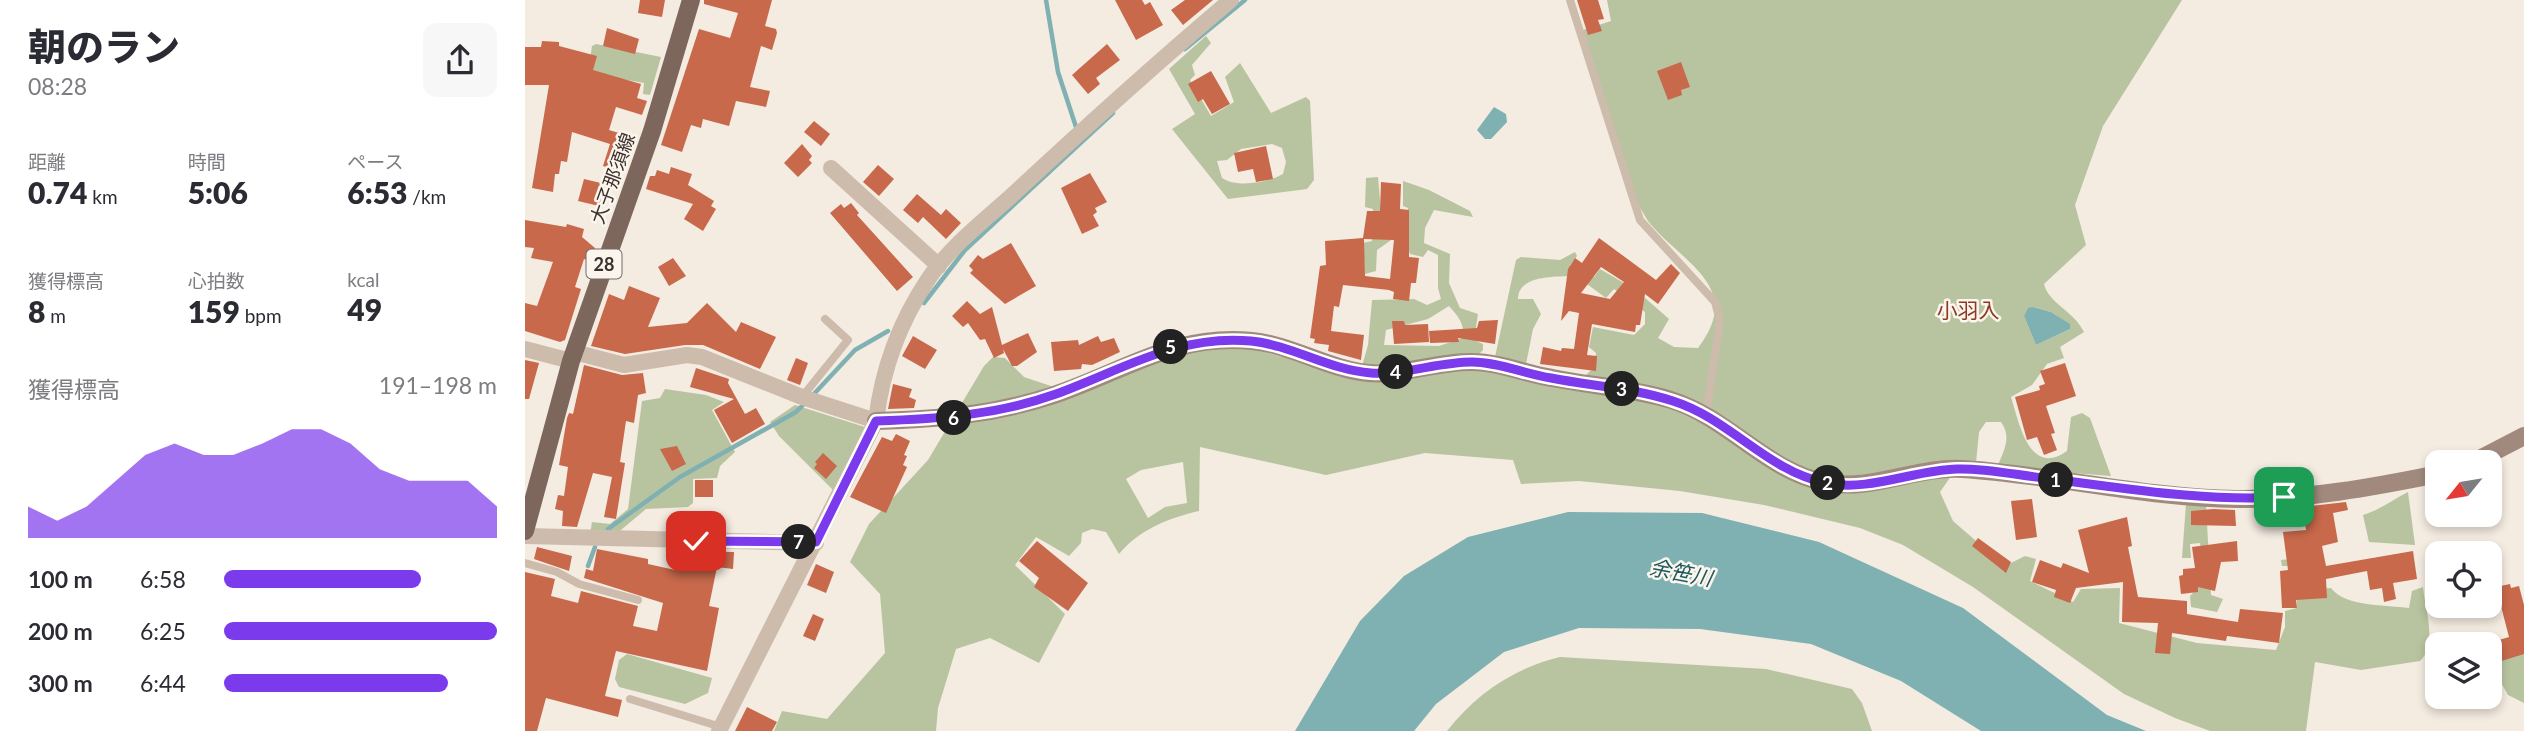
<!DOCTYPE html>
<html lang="ja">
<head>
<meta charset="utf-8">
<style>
  body { margin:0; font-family:Lato,"Noto Sans JP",sans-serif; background:#f7f7f7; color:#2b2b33; height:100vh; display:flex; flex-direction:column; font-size:26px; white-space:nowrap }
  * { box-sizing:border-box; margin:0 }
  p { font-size:23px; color:#7c7c81 }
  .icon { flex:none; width:38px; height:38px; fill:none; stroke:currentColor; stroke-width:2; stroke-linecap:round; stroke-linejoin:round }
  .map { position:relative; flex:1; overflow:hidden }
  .details { display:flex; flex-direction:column; background:#fff; width:525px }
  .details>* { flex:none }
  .needle { width:46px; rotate:240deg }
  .tools { position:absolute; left:1900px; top:450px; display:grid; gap:14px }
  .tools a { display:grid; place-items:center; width:77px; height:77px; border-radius:14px; background:#fff; box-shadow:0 4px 10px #0003; font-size:35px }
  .pin { position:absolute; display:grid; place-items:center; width:60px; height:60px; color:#fff; margin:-30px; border-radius:14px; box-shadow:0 4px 10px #0006 }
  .km { position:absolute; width:35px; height:35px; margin:-18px; border-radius:50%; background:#222; color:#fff; font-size:19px; line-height:35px; text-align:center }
  .round { display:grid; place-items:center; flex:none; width:74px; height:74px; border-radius:14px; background:#f7f7f7 }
  .head { display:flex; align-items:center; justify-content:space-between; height:119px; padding:0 28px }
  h1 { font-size:38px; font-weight:800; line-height:52px }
  .metrics { display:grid; grid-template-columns:repeat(3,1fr); gap:10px; height:119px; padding:7px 28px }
  .metrics div { display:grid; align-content:center }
  .metrics b { font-size:30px; font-weight:800 }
  .metrics small { font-size:19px; font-weight:400 }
  .metrics p { font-size:19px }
  .chart { height:196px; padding:14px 28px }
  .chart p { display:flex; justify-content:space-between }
  .chart svg { width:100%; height:126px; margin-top:7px; fill:#7c3aed; opacity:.7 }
  ul { padding:0 28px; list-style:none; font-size:23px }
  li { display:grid; grid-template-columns:112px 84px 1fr; align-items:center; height:52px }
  li i { height:18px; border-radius:9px; background:#7c3aed }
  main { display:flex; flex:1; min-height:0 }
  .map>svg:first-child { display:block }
  .green { fill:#b8c4a0; fill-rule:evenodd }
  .water { fill:#7fb0b2 }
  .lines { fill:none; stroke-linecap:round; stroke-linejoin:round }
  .stream { stroke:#7fb0b2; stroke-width:4.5 }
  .building { fill:#c8694b; fill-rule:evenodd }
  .lane { stroke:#cdbbac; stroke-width:8 }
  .street { stroke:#cdbbac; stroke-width:16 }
  .secondary { stroke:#a18a7d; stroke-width:18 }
  .primary { stroke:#7d675c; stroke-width:18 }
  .route-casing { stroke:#fff; stroke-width:14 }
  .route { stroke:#7c3aed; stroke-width:9 }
  .labels { text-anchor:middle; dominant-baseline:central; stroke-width:5; stroke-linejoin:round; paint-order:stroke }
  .shield { fill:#fbf5ee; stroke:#756b66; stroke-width:2 }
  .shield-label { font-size:18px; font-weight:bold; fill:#3b302b }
  .street-label { font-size:19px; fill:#3b302b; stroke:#fbf5ee }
  .neighbourhood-label { font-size:21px; fill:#8c3b22; stroke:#fbf5ee }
  .water-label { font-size:21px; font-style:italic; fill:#1f5a5e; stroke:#fbf5ee }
</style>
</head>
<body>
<main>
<section class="details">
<div class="head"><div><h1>朝のラン</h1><p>08:28</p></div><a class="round"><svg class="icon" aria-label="share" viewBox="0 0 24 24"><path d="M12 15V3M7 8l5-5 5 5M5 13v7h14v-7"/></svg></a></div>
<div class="metrics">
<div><p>距離</p><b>0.74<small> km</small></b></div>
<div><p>時間</p><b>5:06</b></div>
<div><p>ペース</p><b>6:53<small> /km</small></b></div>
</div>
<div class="metrics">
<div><p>獲得標高</p><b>8<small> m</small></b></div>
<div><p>心拍数</p><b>159<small> bpm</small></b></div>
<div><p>kcal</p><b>49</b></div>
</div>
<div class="chart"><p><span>獲得標高</span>191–198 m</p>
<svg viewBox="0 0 160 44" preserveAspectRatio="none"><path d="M0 44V33L10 38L20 33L30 24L40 15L50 11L60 15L70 15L80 11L90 6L100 6L110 11L120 20L130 24L140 24L150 24L160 33V44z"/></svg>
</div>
<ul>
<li><b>100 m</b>6:58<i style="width:72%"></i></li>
<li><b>200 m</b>6:25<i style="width:100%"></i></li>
<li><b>300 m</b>6:44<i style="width:82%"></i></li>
</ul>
</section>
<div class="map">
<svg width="1999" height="731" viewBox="0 0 1999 731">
  <rect width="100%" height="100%" fill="#f4ebe1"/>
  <path class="green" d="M1082,0H1657L1578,126L1550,205L1561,245L1519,284C1524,304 1548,310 1559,332L1535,347L1539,358L1522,364L1507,385L1486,397C1494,422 1504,478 1542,451L1546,417L1557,413L1565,418L1586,476L1472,467C1479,451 1487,437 1476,422H1461L1454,432L1451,463H1435L1415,492L1428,521L1480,566L1500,556L1511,559L1505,581L1548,602L1556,589L1595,588L1594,623L1672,643L1751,650L1760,627V611L1772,608L1771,589L1764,566H1757L1756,560L1775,558L1778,590L1806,588C1820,607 1862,605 1884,608L1887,591L1898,587C1900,610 1913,644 1895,661L1836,670L1790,662L1781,731H1685L1650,718L1599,694L1448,587L1378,545L1335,528L1239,505L1155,491L1054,481L996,484L988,460L900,453L801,475L675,447L674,511C644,518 615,529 594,554L581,532L567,529L557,533L556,543L544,556L511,537L490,565L540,614L514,663L465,638L431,649L413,708L411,731H249L257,711L302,719L360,653L355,594L325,562L344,524L403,460L459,366L468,357L480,358L499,377L535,389L642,353L717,346L834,377L843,345L847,300L889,299L902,305L916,299L913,288V255L903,250L898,257L885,254L879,238H869L852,250L851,271L840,274L838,243L847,241L848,209L840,207L841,178L853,177L856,212L881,227L883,208L878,206V181L904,190L945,211L948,217L909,210L900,228L899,243L925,254L924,283L935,308L953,314L949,340L958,344V350L953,355L1050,386L1070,366L1071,353L1064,347L1068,327L1109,335L1120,324V312L1089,289L1081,298L1051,276C1033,277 993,274 993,299H1008L1016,314L1008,329L1001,364L970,357L991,260L996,257L1035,260L1050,252L1052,256L1045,265L1069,277L1075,269L1111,290L1144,319L1133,338L1149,347L1173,348C1218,289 1163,266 1128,227C1122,221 1118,212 1113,204L1058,30L1086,21ZM924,306C933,316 940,324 938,338L914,346L859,345L861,330L903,319ZM1508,307L1526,312L1544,324L1545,329L1511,345L1499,316ZM658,462L662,503L640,507L623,518L601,479L616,470Z
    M681,36L686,43L667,65L670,75L665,80L686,116L709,102L700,77L715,63L746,113L781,97L785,101L789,180L782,189L703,199L647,129L670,114L644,69ZM747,144L757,148L761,162L758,174C742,183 712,188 697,178L692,161L702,160L716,149Z
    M71,44L136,57L125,95L118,94L119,83L79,76L60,90L67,46Z
    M140,389L181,395L199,402L187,410L210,452L195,466L192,478L168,479V503L163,507L121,509L90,535L65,534L67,522L85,524L103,509L117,401L135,398Z
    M270,405L343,428L311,493L254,436L245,422Z
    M1883,492L1890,545L1844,542L1838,515C1855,510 1867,500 1883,492Z
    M1661,504L1681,506L1686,595L1698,599L1692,612L1666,607L1665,596L1679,581L1675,543L1665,544L1666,558H1657Z
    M1999,650V703L1983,695L1965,663V652Z
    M102,654L187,678L183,693L160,704L94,687L90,679L94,660Z
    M1035,657L1241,669L1327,689L1337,703L1347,731H922C951,694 989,668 1035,657Z"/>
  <path class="water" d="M969,107L981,114L982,122L966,139H960L952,130Z
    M1508,307L1526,312L1545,324V329L1511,345L1499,316L1503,308Z
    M1043,512L1177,513L1294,542L1438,608L1582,715L1621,731H1456L1376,681L1286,644L1175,629L1054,628L979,652L911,704L889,731H770L835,621L879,576L943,537Z"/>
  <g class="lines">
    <path class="stream" d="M521,0L533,72L552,130
      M660,49L720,0
      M399,303L440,250L588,113
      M288,395L330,350L363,331
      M83,529L155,477L271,412L282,401
      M63,566L70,547"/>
  </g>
  <path class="building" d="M115,0H140L137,17L113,13Z
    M179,0H247L240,26L251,29L252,33L247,50L236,46L225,87L245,91L241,107L211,101L204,126L178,119L176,128L166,125L157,152L136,145L174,29L205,38L213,13L179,4Z
    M590,0H617L620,5L625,2L638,25L611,40Z
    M660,0H688L658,25L646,10Z
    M1052,0H1073L1079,19L1073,20L1077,31L1063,35Z
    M82,28L114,39L110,54L78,46Z
    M17,41L34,42V46L72,56L68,70L116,84L112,98L122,101L117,115L91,107L84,130L107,137L98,172L78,166L85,144L47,132L42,162L36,161L34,174H30L28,192L7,188L24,85H0V47H16Z
    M582,44L595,60L571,78L575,84L563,94L547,75Z
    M1156,62L1165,87L1156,90L1157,95L1143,100L1132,71Z
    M686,71L705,104L687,114L678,99L673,102L663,84Z
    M289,121L305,134L296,146L279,132Z
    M277,144L287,156L284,160L287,163L273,177L259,163Z
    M741,146L748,179L731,182L728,169L713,172L709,153Z
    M353,165L369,179L354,196L338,182Z
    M146,167L167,174L163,185L189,201L186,206L191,209L178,231L159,219L168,204L121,189L125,176H130L132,170L144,174Z
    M565,173L582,202L570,208L572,212L568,215L574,226L557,234L536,188Z
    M59,179L80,184L74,206L53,201Z
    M856,182L876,184L875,209L884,210V257L894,258L891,283H886L884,301L868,299L869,292L864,290L818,285L814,307L809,306L806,331L839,335L836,360L803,351L804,345L789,343L790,339L785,338L795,266L801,265L800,241L838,238L842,211H855ZM839,239L869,240L865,279L840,276Z
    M392,194L416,215L421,209L436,223L421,239L398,217L393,223L378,210Z
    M326,203L334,213L332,215L388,277L372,291L305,213L316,204L319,208Z
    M0,220L41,227L42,224L59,229L57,237L70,248L66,261L59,259L50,287L56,289L40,340L35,342L0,331V303L12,306L28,262L6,258L9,248L0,247Z
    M1074,238L1131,280L1146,264L1155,273L1133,304L1120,294L1115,325H1111L1110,332L1067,324L1062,355L1072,356L1071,371L1015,364L1018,347L1036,351L1037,348L1049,349L1054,313L1044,311L1036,321L1043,269L1050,258L1057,263ZM1076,267L1099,282L1085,299L1056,293Z
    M486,243L511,286L480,304L445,273L448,270L444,266L453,255L458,259Z
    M148,258L161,276L144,286L133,267Z
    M104,286L135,298L123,327L162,323L182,303L211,332L216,322L251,337L235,369L178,345H160L100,354L66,346L84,294L99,300Z
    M442,301L455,314L467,307L477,345L503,333L512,352L492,366H487L478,349L479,353L469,358L460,339L455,340L443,323L438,327L427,316Z
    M973,320L970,344L933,338L934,342L905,343L904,331L952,328L954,321Z
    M867,321H879L880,325L903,324L904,342L869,344Z
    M388,336L412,350L400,369L377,356Z
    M573,336L576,342L589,338L595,352L567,365L557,364L556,369L529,371L526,342L553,340L554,345Z
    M271,358L283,363L275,385L262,380Z
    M0,360L14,363L4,399H0Z
    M1540,363L1551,396L1521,406L1530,433L1526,434L1532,450L1519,455L1512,437L1502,440L1490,397L1515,390L1514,386L1520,384L1515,371Z
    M59,365L97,375L118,373L121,393L113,395L109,423L101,421L95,462L100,463L91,519L79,517L87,477L68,473L52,527L37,526L38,511L30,509L33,495L39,496L43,467L34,465L42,418L44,413L48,414Z
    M171,368L204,379L203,383L220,414L231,408L240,424L207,443L189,410L209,399L165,387Z
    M368,384L387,389L384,397L391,400L389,408L363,409Z
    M371,434L385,441L379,455L382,456L378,465L382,467L361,513L325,497L357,437L367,441Z
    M152,446L161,464L147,471L135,449Z
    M298,453L312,466L301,479L289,468L292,464L290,462Z
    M170,480H188V497H170Z
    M1507,499L1512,537L1491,540L1486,501Z
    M1821,502L1823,510L1808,513L1813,542L1797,546L1801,566L1888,551L1892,579L1868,583L1871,599L1859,602L1857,588L1845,590L1842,571L1801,579L1802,598L1771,600L1772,608H1757L1755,571L1763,570L1758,532L1781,530L1777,507Z
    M1688,509L1710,510L1711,526L1666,525V511Z
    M1602,517L1607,546L1603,547L1613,597L1662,601V614L1713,622L1715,609L1758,613L1754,643L1702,636L1701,641L1647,633L1645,654L1630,653L1633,623L1597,622L1598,582L1551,588L1545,603L1529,597L1531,590L1507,582L1515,560L1536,568L1538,563L1564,573L1553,530Z
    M1453,538L1486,562L1481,573L1447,546Z
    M512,541L563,583L543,611L509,587L514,578L494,561Z
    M1712,541L1713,561L1696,562L1690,591L1673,587V592L1656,594L1654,576L1658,575V569L1670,568L1667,547Z
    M12,547L47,556L44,571L9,559Z
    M72,549L123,559V564L150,570L151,551L209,552L208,569L192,567L184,606L194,608L182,671L91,651L80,696L97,700L93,717L21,698L12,731H0V572L30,579L26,596L53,603L56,591L113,606L108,626L132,631L138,603L59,578L61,569L68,571Z
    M291,564L309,572L301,593L282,585Z
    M1985,584L1986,588L1994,586L1999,605V654L1970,663L1964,643L1984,637L1971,587Z
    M288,614L299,619L290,641L278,636Z
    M222,707L252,722L247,731H210Z"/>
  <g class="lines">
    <path class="lane" d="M1045,0L1115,220L1190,302L1195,321L1181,415
      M277,397L323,340L300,319
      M0,563L32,572L54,584L113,600
      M105,699L196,727"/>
    <path class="street" d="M306,168L414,266
      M0,349L46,361
      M49,352L99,365L162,355L177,357L277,397L351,421
      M0,536L291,543
      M194,731L351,421C357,370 375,321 404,278C428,243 464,217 495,188C564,124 634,61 706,0"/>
    <path class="secondary" d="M351,421C414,419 466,415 526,396C597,373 648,333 727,341C767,345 803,369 843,373C879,376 912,361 948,362C974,362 1001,374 1027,378C1067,386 1107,388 1146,400C1204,418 1242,472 1302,483C1348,491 1393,466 1438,469C1530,475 1621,498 1712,499C1778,500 1849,487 1913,474
      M1949,462L1999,436"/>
    <path class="primary" d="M0,531L46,361L127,131L166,0"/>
  </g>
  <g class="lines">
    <g class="route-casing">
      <path id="route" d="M171,541L291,542L351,421C413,419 472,415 531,394C597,370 653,334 726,341C767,345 804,370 846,373C880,375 913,362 947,362C973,362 1000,374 1026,378C1067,386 1108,388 1148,401C1205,419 1242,471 1301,483C1344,492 1389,470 1432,469C1460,468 1491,475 1519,478C1599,488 1679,502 1759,497"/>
    </g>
    <use href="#route" class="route"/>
  </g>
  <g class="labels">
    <rect class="shield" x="61.5" y="249.5" width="35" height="29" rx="5"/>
    <g class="shield-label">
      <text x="79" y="264">28</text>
    </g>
    <g class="street-label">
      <text transform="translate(87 178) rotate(-70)">大子那須線</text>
    </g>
    <g class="neighbourhood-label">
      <text x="1443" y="309">小羽入</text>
    </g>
    <g class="water-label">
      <text transform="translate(1156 572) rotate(11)">余笹川</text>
    </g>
  </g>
</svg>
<div class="tools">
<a><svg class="needle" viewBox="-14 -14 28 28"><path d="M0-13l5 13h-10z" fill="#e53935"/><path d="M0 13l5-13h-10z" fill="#7c7c81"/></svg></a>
<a><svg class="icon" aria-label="locate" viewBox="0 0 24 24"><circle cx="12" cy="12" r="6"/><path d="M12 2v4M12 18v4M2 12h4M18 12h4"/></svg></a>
<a><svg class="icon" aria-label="layers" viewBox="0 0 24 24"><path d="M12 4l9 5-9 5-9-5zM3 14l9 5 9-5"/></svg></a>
</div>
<div class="pin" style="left:1759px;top:497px;background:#1e9e55"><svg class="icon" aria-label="arrive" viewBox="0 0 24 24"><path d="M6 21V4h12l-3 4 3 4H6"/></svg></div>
<div class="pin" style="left:171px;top:541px;background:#d93025"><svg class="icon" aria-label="check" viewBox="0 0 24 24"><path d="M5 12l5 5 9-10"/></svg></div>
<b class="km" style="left:1531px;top:480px">1</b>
<b class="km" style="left:1303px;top:483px">2</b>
<b class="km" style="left:1097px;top:389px">3</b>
<b class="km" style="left:871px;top:372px">4</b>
<b class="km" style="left:646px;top:347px">5</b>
<b class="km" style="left:429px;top:418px">6</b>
<b class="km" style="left:274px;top:542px">7</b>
</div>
</main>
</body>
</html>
